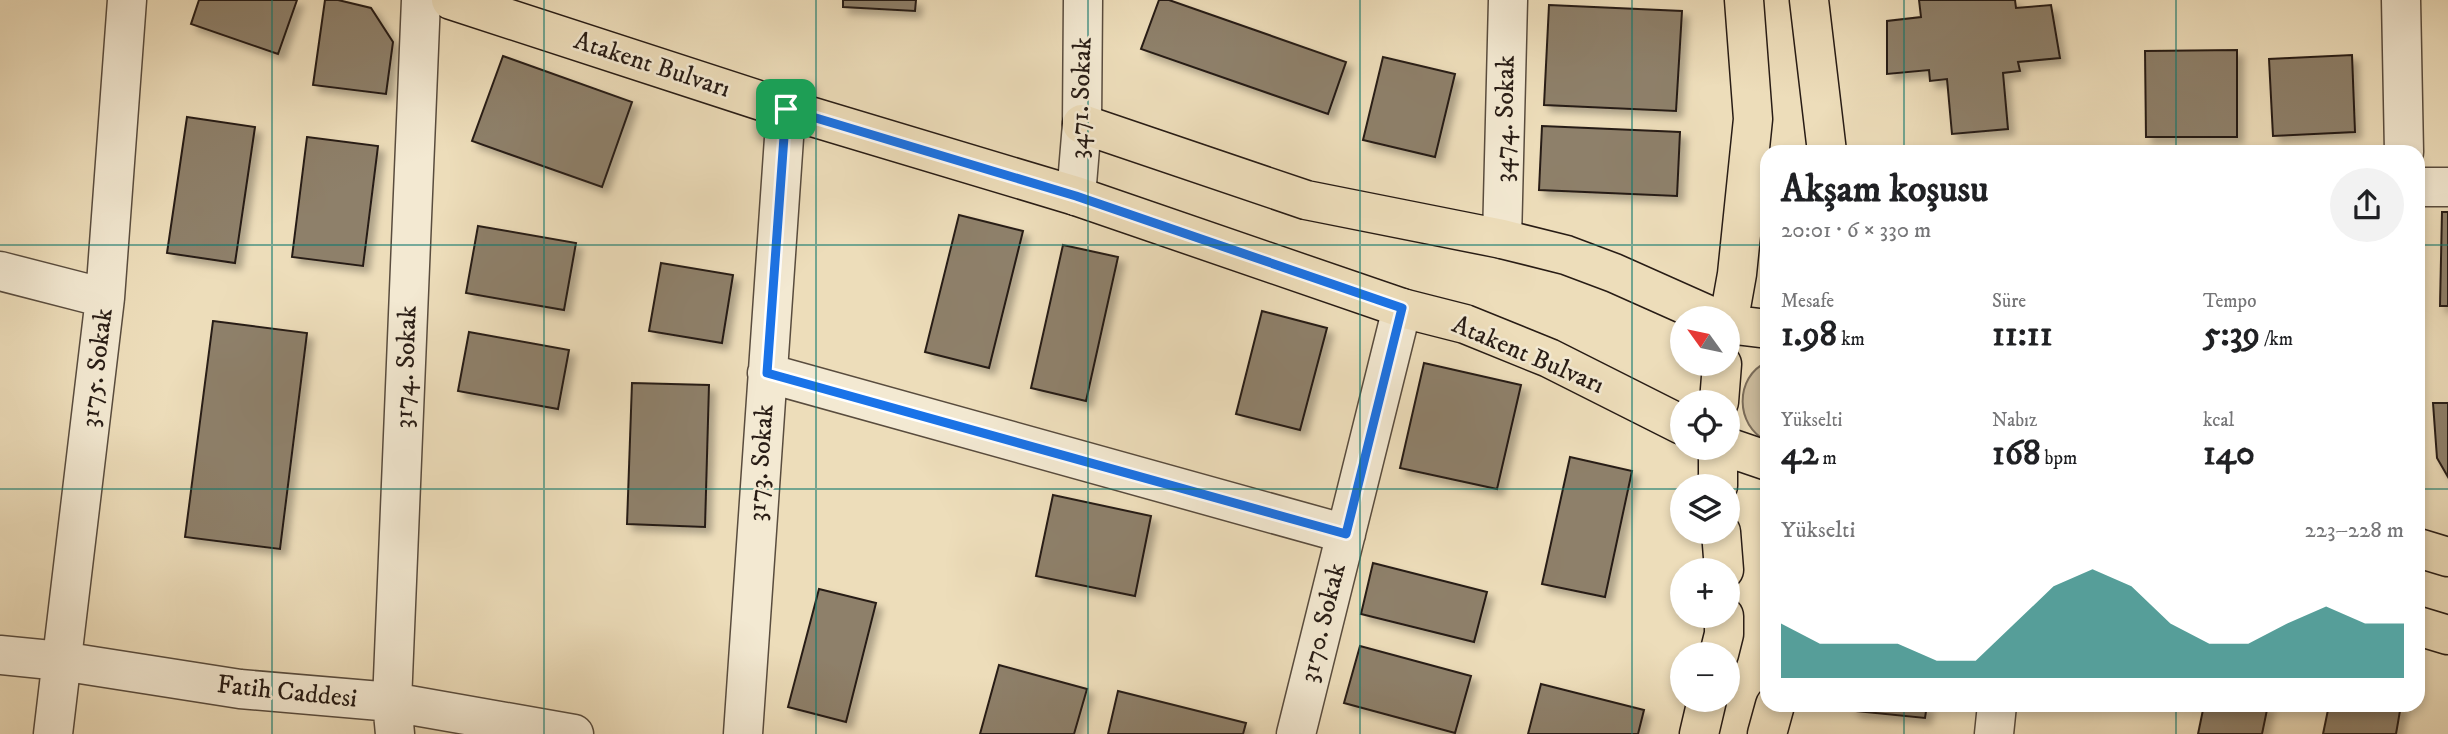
<!DOCTYPE html>
<html lang="tr">
<head>
<meta charset="utf-8">
<style>
  body { margin:0; font-family:"IM FELL DW Pica",serif; background:#f2f2f2; color:#202124; height:100vh; display:flex; flex-direction:column; font-size:26px; white-space:nowrap }
  * { box-sizing:border-box; margin:0 }
  p { font-size:23px; color:#757577 }
  .icon { flex:none; width:38px; height:38px; fill:none; stroke:currentColor; stroke-width:2; stroke-linecap:round; stroke-linejoin:round }
  .map { position:relative; flex:1; overflow:hidden }
  .sheet { position:absolute; left:1760px; top:145px; width:665px; height:567px; display:flex; flex-direction:column; background:#fff; border-radius:21px; box-shadow:0 4px 10px #0003 }
  .sheet>* { flex:none }
  .needle { width:46px; rotate:303deg }
  .tools { position:absolute; left:1670px; top:306px; display:grid; gap:14px }
  .tools a { display:grid; place-items:center; width:70px; height:70px; border-radius:50%; background:#fff; box-shadow:0 4px 10px #0003; font-size:35px }
  .pin { position:absolute; display:grid; place-items:center; width:60px; height:60px; color:#fff; margin:-30px; border-radius:14px; box-shadow:0 4px 10px #0006 }
  .round { display:grid; place-items:center; flex:none; width:74px; height:74px; border-radius:37px; background:#f2f2f2 }
  .summary { display:flex; align-items:center; justify-content:space-between; height:119px; padding:0 21px }
  h1 { font-size:38px; font-weight:800; line-height:52px }
  .stats { display:grid; grid-template-columns:repeat(3,1fr); gap:10px; height:119px; padding:7px 21px }
  .stats div { display:grid; align-content:center }
  .stats b { font-size:35px; font-weight:800 }
  .stats small { font-size:19px; font-weight:400 }
  .stats p { font-size:19px }
  .chart { height:196px; padding:14px 21px }
  .chart p { display:flex; justify-content:space-between }
  .chart svg { width:100%; height:126px; margin-top:7px; fill:#0f766e; opacity:.7 }
  .map>svg:first-child { display:block }
  .green { fill:#ccbc9e; stroke:#7a6c5a; stroke-width:2 }
  .building { fill:#8e806b; stroke:#281c15; stroke-width:2; filter:url(#shadow) }
  .lines { fill:none; stroke-linecap:round; stroke-linejoin:round }
  .minor-casing { stroke:#594c3e; stroke-width:41 }
  .major-casing { stroke:#281c15; stroke-width:41 }
  .minor { stroke:#f3e9d2; stroke-width:38 }
  .major { stroke:#edddba; stroke-width:38 }
  .route-casing { stroke:#fff; stroke-width:14 }
  .route { stroke:#1a73e8; stroke-width:9 }
  .grid { fill:none; stroke:#0f766e; stroke-width:2; stroke-opacity:0.55 }
  .labels { text-anchor:middle; dominant-baseline:central; stroke-width:5; stroke-linejoin:round; paint-order:stroke }
  .street-label { font-size:26px; fill:#281c15; stroke:#f3e9d2 }
</style>
</head>
<body>
<div class="map">
<svg width="2448" height="734" viewBox="0 0 2448 734">
  <defs>
    <filter id="shadow"><feDropShadow dx="6" dy="6" stdDeviation="3.5" flood-color="#0004"/></filter>
  </defs>
  <rect width="100%" height="100%" fill="#edddba"/>
  <filter id="stains"><feTurbulence type="fractalNoise" baseFrequency=".00286" numOctaves="4"/><feColorMatrix values="0 0 0 0 .2 0 0 0 0 .09 0 0 0 0 .02 0 0 0 .5 -.17"/></filter>
  <radialGradient id="worn" r=".72"><stop offset=".6" stop-color="#630" stop-opacity="0"/><stop offset="1" stop-color="#630" stop-opacity=".3"/></radialGradient>
  <path class="green" d="M1767,362V441C1735,426 1734,377 1767,362Z"/>
  <path class="building" d="M199,0H297L278,54L191,24Z
    M325,0H338L371,8L393,42L386,94L313,85Z
    M843,0H916L915,11L843,7Z
    M1159,0H1169L1346,62L1328,114L1141,49Z
    M1919,0H2015L2016,8L2051,5L2060,58L2018,62L2020,71L2003,73L2008,129L1952,134L1947,79L1930,81L1929,70L1887,74V21L1921,17Z
    M1549,5L1682,11L1676,111L1544,105Z
    M2237,50V137H2146L2145,51Z
    M2352,55L2355,132L2273,136L2269,59Z
    M503,56L632,102L602,187L472,141Z
    M1383,57L1455,74L1435,157L1363,140Z
    M187,117L255,127L235,263L167,253Z
    M1542,126L1680,132L1677,196L1539,190Z
    M307,137L378,146L363,266L292,257Z
    M2442,212H2448V306H2440Z
    M959,215L1023,231L989,368L925,352Z
    M478,226L576,243L564,310L466,293Z
    M1063,245L1118,257L1086,401L1031,388Z
    M661,263L733,275L722,343L649,331Z
    M1262,311L1327,328L1300,430L1236,414Z
    M213,321L307,333L280,549L185,537Z
    M469,332L569,350L558,409L458,391Z
    M1424,363L1521,385L1497,489L1400,468Z
    M632,383L709,385L705,527L627,524Z
    M2433,403H2448V477L2437,458Z
    M1570,457L1632,471L1605,597L1542,584Z
    M1053,495L1151,516L1135,596L1036,576Z
    M1373,563L1487,592L1474,642L1361,614Z
    M819,589L876,603L846,722L788,707Z
    M1360,646L1471,676L1455,733L1344,703Z
    M999,665L1087,689L1074,734H980Z
    M1541,684L1644,710L1638,734H1528Z
    M1118,691L1246,723L1243,734H1108Z
    M1851,705H1927L1925,718L1856,711Z
    M2204,705H2268L2262,734H2198Z
    M2329,705H2401L2396,734H2323Z"/>
  <g class="lines">
    <g class="minor-casing">
      <path id="minor" d="M2401,0L2404,152
        M2418,187H2448
        M1076,196L1082,124L1083,0
        M1502,239L1508,0
        M0,271L105,298
        M767,373L1346,534
        M0,655L61,661L240,689L392,702L574,734
        M53,734L105,298L127,0
        M395,734L392,702L421,0
        M743,734L786,109
        M1296,734L1402,308
        M1994,734L1997,705"/>
    </g>
    <g class="major-casing">
      <path id="major" d="M451,0L786,109L1076,196L1402,308L1465,324L1549,358L1682,425
        M1809,0L1827,152
        M1082,124L1306,200L1502,239L1566,255L1614,273L1715,318
        M1727,324L1768,329
        M1727,330L1737,274L1753,119L1744,0
        M1719,402L1722,364
        M1727,447L1768,461
        M1718,448V486
        M1721,532L1724,570
        M2418,548L2448,557
        M2418,626L2448,635
        M1719,654L1724,634V616
        M1699,734L1707,700
        M1767,734L1775,705"/>
    </g>
    <use href="#minor" class="minor"/>
    <use href="#major" class="major"/>
  </g>
  <g class="lines">
    <g class="route-casing">
      <path id="route" d="M786,109L1076,196L1402,308L1346,534L767,373Z"/>
    </g>
    <use href="#route" class="route"/>
  </g>
  <path class="grid" d="M272,0V734M544,0V734M816,0V734M1088,0V734M1360,0V734M1632,0V734M1904,0V152M2176,0V152M0,245H1768M2418,245H2448M0,489H1682M1727,489H1768M2418,489H2448M1904,705V734M2176,705V734"/>
  <g class="labels">
    <g class="street-label">
      <text transform="translate(652 65) rotate(18)">Atakent Bulvarı</text>
      <text transform="translate(1081 98) rotate(-88)">3471. Sokak</text>
      <text transform="translate(1505 119) rotate(-89)">3474. Sokak</text>
      <text transform="translate(1528 355) rotate(23)">Atakent Bulvarı</text>
      <text transform="translate(406 367) rotate(-88)">3174. Sokak</text>
      <text transform="translate(97 368) rotate(-83)">3175. Sokak</text>
      <text transform="translate(761 463) rotate(-86)">3173. Sokak</text>
      <text transform="translate(1323 623) rotate(-76)">3170. Sokak</text>
      <text transform="translate(287 692) rotate(6)">Fatih Caddesi</text>
    </g>
  </g>
  <rect width="100%" height="100%" filter="url(#stains)"/>
  <rect width="100%" height="100%" fill="url(#worn)"/>
</svg>
<div class="tools">
<a><svg class="needle" viewBox="-14 -14 28 28"><path d="M0-13l5 13h-10z" fill="#e53935"/><path d="M0 13l5-13h-10z" fill="#757577"/></svg></a>
<a><svg class="icon" aria-label="locate" viewBox="0 0 24 24"><circle cx="12" cy="12" r="6"/><path d="M12 2v4M12 18v4M2 12h4M18 12h4"/></svg></a>
<a><svg class="icon" aria-label="layers" viewBox="0 0 24 24"><path d="M12 4l9 5-9 5-9-5zM3 14l9 5 9-5"/></svg></a>
<a>+</a>
<a>−</a>
</div>
<div class="pin" style="left:786px;top:109px;background:#1e9e55"><svg class="icon" aria-label="arrive" viewBox="0 0 24 24"><path d="M6 21V4h12l-3 4 3 4H6"/></svg></div>
<section class="sheet">
<div class="summary"><div><h1>Akşam koşusu</h1><p>20:01 · 6 × 330 m</p></div><a class="round"><svg class="icon" aria-label="share" viewBox="0 0 24 24"><path d="M12 15V3M7 8l5-5 5 5M5 13v7h14v-7"/></svg></a></div>
<div class="stats">
<div><p>Mesafe</p><b>1.98<small> km</small></b></div>
<div><p>Süre</p><b>11:11</b></div>
<div><p>Tempo</p><b>5:39<small> /km</small></b></div>
</div>
<div class="stats">
<div><p>Yükselti</p><b>42<small> m</small></b></div>
<div><p>Nabız</p><b>168<small> bpm</small></b></div>
<div><p>kcal</p><b>140</b></div>
</div>
<div class="chart"><p><span>Yükselti</span>223–228 m</p>
<svg viewBox="0 0 160 44" preserveAspectRatio="none"><path d="M0 44V25L10 32L20 32L30 32L40 38L50 38L60 25L70 12L80 6L90 12L100 25L110 32L120 32L130 25L140 19L150 25L160 25V44z"/></svg>
</div>
</section>
</div>
</body>
</html>
